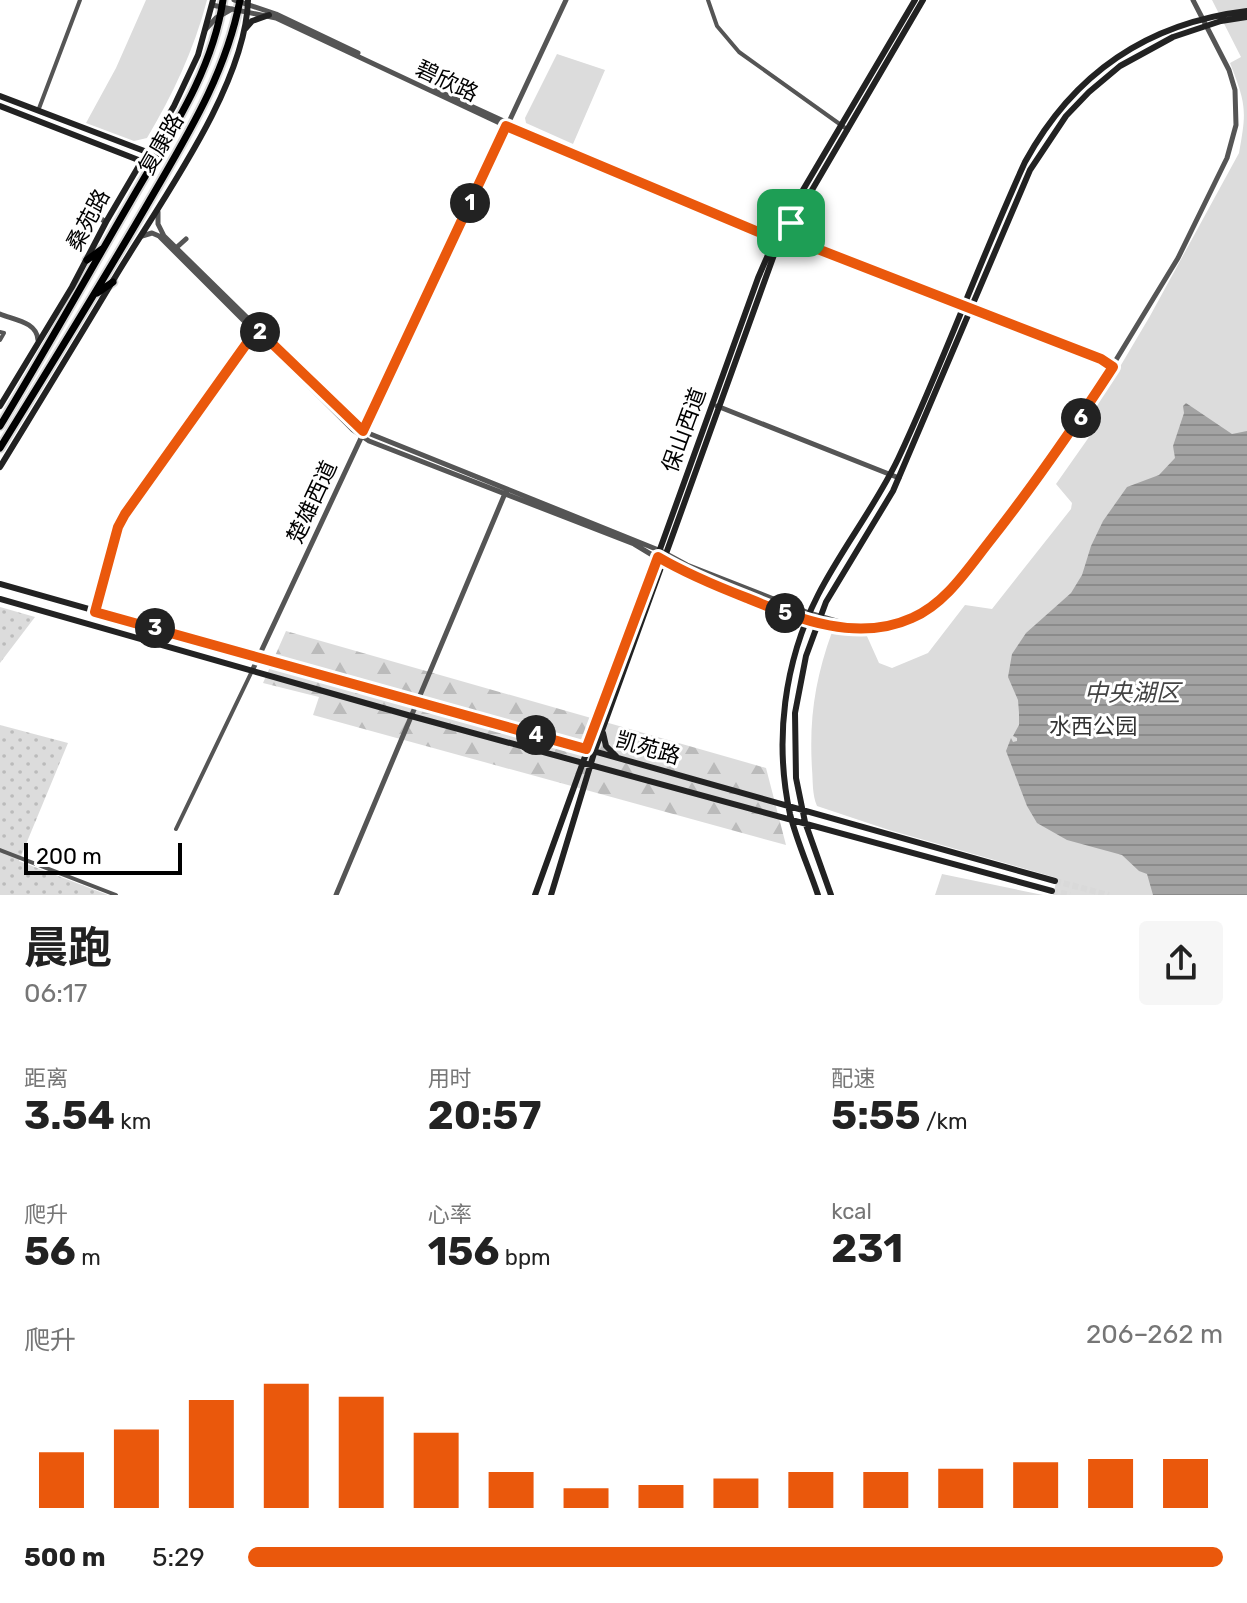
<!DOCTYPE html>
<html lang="zh">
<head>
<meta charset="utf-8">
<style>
  body { margin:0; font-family:Rubik,"Noto Sans SC",sans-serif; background:#f6f6f6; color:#222; height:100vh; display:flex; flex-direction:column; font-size:30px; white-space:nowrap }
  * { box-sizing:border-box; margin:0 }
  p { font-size:26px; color:#767676 }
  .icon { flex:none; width:44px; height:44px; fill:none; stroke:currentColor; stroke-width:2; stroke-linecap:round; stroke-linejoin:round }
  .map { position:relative; height:895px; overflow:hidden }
  .sheet { display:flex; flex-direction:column; background:#fff; flex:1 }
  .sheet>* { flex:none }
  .scale { position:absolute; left:24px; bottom:20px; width:158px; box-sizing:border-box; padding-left:8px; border:4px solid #000; border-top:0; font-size:22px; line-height:28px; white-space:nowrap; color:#000; -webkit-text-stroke:6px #fff; paint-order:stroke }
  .pin { position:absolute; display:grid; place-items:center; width:68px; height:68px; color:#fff; margin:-34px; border-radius:16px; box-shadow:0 4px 12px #0006 }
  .km { position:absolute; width:40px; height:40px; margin:-20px; border-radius:50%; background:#222; color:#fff; font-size:22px; line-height:40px; text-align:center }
  .round { display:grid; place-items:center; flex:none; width:84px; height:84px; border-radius:8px; background:#f6f6f6 }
  .head { display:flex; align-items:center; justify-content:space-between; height:136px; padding:0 24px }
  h1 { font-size:44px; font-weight:700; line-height:60px }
  .figures { display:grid; grid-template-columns:repeat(3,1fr); gap:12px; height:136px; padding:8px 24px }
  .figures div { display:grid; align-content:center }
  .figures b { font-size:40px; font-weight:700 }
  .figures small { font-size:22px; font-weight:400 }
  .figures p { font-size:22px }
  .chart { height:224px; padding:16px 24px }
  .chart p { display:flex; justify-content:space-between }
  .chart svg { width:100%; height:144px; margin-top:8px; stroke:#ea580c; stroke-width:6 }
  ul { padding:0 24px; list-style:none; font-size:26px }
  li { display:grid; grid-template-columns:128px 96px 1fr; align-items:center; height:60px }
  li i { height:20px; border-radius:10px; background:#ea580c }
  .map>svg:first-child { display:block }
  .forest { fill:url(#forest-firs) }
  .park { fill:#dcdcdc }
  .garden { fill:url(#garden-dots) }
  .water { fill:url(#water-rules) }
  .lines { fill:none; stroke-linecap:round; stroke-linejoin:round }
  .secondary-tunnel { stroke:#d9d9d9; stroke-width:6; stroke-dasharray:6 3; stroke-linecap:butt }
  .trunk-casing { stroke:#dbdbdb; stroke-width:11 }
  .minor { stroke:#555; stroke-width:4 }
  .tertiary { stroke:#555; stroke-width:5 }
  .secondary { stroke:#222; stroke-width:6 }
  .trunk { stroke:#000; stroke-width:7 }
  .route-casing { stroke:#fff; stroke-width:16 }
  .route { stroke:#ea580c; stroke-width:10 }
  .labels { text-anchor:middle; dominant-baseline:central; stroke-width:6; stroke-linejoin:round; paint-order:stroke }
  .street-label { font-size:22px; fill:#000; stroke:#fff }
  .park-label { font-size:22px; fill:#333; stroke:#fff }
  .water-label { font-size:24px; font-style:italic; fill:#444; stroke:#fff }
</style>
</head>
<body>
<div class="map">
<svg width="1247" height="895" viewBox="0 0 1247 895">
  <defs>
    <pattern id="forest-firs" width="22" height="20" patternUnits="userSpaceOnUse" patternTransform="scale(2)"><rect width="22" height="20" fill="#dcdcdc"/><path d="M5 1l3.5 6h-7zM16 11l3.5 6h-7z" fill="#bbb"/></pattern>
    <pattern id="garden-dots" width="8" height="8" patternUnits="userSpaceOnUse" patternTransform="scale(2)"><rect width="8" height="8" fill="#dcdcdc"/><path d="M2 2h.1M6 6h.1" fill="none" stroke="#bbb" stroke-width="1.8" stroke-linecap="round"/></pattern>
    <pattern id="water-rules" width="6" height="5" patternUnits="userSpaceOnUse" patternTransform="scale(2)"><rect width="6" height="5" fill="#a3a3a3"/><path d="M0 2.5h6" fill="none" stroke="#8b8b8b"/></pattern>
  </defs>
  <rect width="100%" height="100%" fill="#fff"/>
  <path class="forest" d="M286,631L766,768L786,845L313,715L319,697L263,683Z"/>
  <path class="park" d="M146,0H207C194,50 173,94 147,138L134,141L86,123L116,68Z
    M1212,0H1247V895H1053L1057,878L889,830L817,806C812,795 813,781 812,769C809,719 815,679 832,632L866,634L879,663L892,668L928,653L965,605L992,609L1071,509L1072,503L1056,484L1101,420L1092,414L1150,316L1239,153C1247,110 1246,104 1230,63L1241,57Z
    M557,54L605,70L573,144L526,123L525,118Z
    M942,874L1043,895H935Z"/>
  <path class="garden" d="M0,607L35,617L0,663Z
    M0,725L68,743L19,861L108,895H0Z"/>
  <path class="water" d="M1186,403L1232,434L1247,431V895H1153L1147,874L1139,871L1122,855L1067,840L1037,823L1027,806L1006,751L1011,738L1013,742L1017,741V738L1013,736L1019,725V713L1018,700L1008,677L1012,654L1026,633L1071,593L1082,575L1091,546L1103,521L1127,487L1159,475L1175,458L1173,446L1184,413L1183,406Z"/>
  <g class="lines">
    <path class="secondary-tunnel" d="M1055,881L1109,895
      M1052,891L1070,895"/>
    <g class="trunk-casing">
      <path id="trunk" d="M87,260L102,249
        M97,293L113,282
        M0,426C44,353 86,278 129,204C166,139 212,75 223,0
        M0,448C51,365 102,283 151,198C188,134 226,73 240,0"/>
    </g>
    <path class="minor" d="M708,0L717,26L739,52L848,130
      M38,111L80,0
      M0,332L4,333L0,340
      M95,612L118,527L125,514L256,331
      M176,829L252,671
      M0,850L116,895"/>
    <path class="tertiary" d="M234,0L276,14L358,53
      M212,5L276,18L506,126L769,236
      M206,29L216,18L232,9
      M436,90L508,123L765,231L792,237L985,313
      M85,209L106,222
      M158,212V224L164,236L363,431L661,551L687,565L809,613L850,625
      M142,236L152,233L159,236L353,430L369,441L634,544L682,573L806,622L853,629L877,628L919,615L940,600L972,564L1030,490L1077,424L1178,258L1227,158L1236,125L1235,90L1229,70L1193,0
      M782,241L809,249L1100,362L1112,370
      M176,248L186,239
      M0,314C15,320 37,322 38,340
      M717,406L899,478
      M252,671L566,0
      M336,895L506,491"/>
    <path class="secondary" d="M245,29L252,21L269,15
      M0,96L147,152
      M0,106L141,161
      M765,231L775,244
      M0,406L72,287L106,222L174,106L198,55L213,0
      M0,467C39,403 79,338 117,274C161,201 246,85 248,0
      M0,584L1055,881
      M0,599L411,716L1052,891
      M603,733L606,746L616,756
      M535,895L758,278L777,234L915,0
      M551,895L595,750L774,255L923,0
      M818,895C809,868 797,842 790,814C774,741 784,662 818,595C842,548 875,507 898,459C944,361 980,260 1025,162C1073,74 1147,23 1247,11
      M831,895L805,822L796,778L795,713L806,656L826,602L893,491L1030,170L1066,116L1089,92L1120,66L1173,37L1221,21L1247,17"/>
    <use href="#trunk" class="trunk"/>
  </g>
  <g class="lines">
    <g class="route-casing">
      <path id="route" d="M506,126L763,234L778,233L791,223L784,236L1101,359L1113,367C1074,427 1034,485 989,542C967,570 945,604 912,618C857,643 799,619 747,598C716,586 687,574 658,557L586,749L95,612L118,527L125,514L257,329L363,431Z"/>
    </g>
    <use href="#route" class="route"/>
  </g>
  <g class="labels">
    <g class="street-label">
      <text transform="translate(447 81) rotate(25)">碧欣路</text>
      <text transform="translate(161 144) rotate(-60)">复康路</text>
      <text transform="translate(88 220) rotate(-62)">桑苑路</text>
      <text transform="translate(684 430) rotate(-70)">保山西道</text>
      <text transform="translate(312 502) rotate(-65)">楚雄西道</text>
      <text transform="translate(648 748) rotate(16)">凯苑路</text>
    </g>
    <g class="park-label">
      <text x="1093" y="726">水西公园</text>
    </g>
    <g class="water-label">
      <text x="1132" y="693">中央湖区</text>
    </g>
  </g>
</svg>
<div class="scale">200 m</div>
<div class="pin" style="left:791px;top:223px;background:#1e9e55"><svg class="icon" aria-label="arrive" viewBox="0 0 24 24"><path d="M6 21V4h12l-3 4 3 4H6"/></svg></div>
<b class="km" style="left:470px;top:203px">1</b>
<b class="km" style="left:260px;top:332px">2</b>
<b class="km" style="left:155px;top:628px">3</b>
<b class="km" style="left:536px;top:735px">4</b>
<b class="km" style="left:785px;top:613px">5</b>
<b class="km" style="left:1081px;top:418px">6</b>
</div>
<section class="sheet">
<div class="head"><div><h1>晨跑</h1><p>06:17</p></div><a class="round"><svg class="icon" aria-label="share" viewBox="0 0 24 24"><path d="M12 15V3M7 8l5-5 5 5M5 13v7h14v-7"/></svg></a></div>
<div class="figures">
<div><p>距离</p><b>3.54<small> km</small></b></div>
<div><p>用时</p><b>20:57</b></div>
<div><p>配速</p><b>5:55<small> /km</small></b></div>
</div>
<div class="figures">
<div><p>爬升</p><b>56<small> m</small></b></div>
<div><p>心率</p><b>156<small> bpm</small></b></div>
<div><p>kcal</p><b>231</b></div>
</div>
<div class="chart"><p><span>爬升</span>206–262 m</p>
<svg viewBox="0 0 160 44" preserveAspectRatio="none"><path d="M5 44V27M15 44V20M25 44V11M35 44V6M45 44V10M55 44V21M65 44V33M75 44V38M85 44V37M95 44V35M105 44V33M115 44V33M125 44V32M135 44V30M145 44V29M155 44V29"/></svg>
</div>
<ul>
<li><b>500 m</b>5:29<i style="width:100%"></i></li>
</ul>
</section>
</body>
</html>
